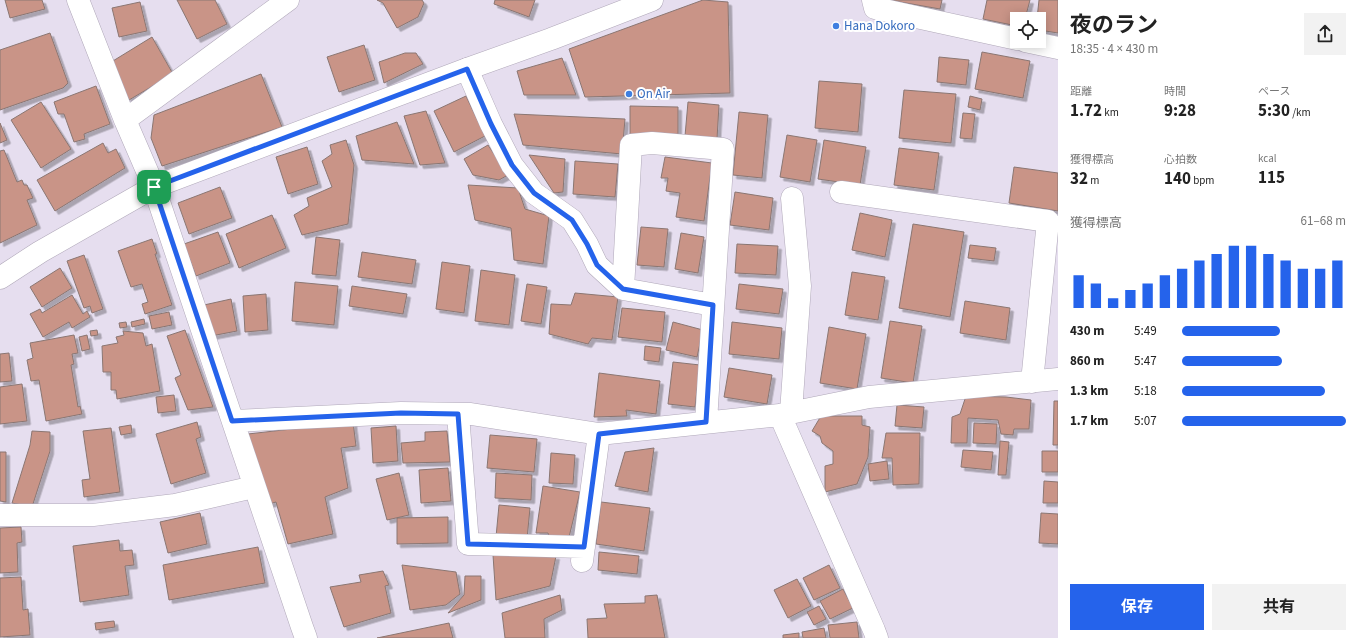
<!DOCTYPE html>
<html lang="ja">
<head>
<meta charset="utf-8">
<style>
  body { margin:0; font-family:"Source Sans 3","Noto Sans JP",sans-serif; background:#f2f2f2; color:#222; height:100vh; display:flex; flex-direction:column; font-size:15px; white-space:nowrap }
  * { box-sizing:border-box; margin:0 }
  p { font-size:13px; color:#767676 }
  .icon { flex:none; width:22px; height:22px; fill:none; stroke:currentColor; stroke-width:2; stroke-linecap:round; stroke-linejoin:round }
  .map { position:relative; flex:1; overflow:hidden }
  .side { display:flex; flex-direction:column; background:#fff; width:300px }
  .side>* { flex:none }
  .buttons { position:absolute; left:1010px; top:12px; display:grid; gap:8px }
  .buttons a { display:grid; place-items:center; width:36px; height:36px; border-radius:0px; background:#fff; box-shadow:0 2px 10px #0003; font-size:20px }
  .pin { position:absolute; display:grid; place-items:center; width:34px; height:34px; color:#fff; margin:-17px; border-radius:8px; box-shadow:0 2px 6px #0006 }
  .round { display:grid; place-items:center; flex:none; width:42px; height:42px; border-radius:0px; background:#f2f2f2 }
  .headline { display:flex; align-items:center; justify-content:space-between; height:68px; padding:0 12px }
  h1 { font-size:22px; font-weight:700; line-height:30px }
  .metrics { display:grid; grid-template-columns:repeat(3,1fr); gap:6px; height:68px; padding:4px 12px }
  .metrics div { display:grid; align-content:center }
  .metrics b { font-size:17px; font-weight:700 }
  .metrics small { font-size:11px; font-weight:400 }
  .metrics p { font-size:11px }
  .chart { height:112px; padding:8px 12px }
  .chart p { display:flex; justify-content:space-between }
  .chart svg { width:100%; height:72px; margin-top:4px; stroke:#2563eb; stroke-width:6 }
  .primary-button { display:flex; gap:8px; margin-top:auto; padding:8px 12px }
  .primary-button a { flex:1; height:46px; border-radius:0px; background:#2563eb; color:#fff; font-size:16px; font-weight:700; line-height:46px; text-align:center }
  .primary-button a+a { background:#f2f2f2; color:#222 }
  ul { padding:0 12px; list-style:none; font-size:13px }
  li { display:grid; grid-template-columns:64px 48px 1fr; align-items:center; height:30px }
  li i { height:10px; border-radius:5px; background:#2563eb }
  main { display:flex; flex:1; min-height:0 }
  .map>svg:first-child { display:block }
  .building { fill:#c99487; stroke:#8a7672; filter:url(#shadow) }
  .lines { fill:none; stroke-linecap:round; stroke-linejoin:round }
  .street-casing { stroke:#b0a8b9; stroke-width:23 }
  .secondary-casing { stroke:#b0a8b9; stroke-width:23 }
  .street { stroke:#fff; stroke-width:22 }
  .secondary { stroke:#fff; stroke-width:22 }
  .route-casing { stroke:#fff; stroke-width:8 }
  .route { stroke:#2563eb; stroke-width:5 }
  .shop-dot { fill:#3f7fe0; stroke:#fff; stroke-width:1.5 }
  .labels { text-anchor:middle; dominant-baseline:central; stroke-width:4; stroke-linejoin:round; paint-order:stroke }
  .shop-label { font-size:13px; fill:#366cbe; stroke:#fff; text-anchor:start }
</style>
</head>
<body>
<main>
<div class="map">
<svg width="1058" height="638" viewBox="0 0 1058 638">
  <defs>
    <filter id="shadow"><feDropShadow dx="3.5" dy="3.5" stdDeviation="0" flood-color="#0004"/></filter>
  </defs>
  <rect width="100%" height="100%" fill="#e6deef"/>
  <path class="building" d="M5,0H42L45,9L10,18Z
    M177,0H215L227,24L197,39Z
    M377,0H422L424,3L418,17L397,28L383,3Z
    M495,0H535L529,17L494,4Z
    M703,0L728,2L730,93L585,97L569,49Z
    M889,0H942L940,9Z
    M987,0H1030L1025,19H1017V26L983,19Z
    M1039,0H1058V33L1039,30V19H1037Z
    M140,2L147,31L119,37L112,8Z
    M50,33L68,83L63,88L0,110V50Z
    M152,37L173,74L129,100L108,64Z
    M364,45L375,80L339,92L327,57Z
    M982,52L1030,61L1023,98L975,89Z
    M405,53H416L423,64L384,83L379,62Z
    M939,57L969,60L966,85L937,82Z
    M562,58L576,95H524L517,71Z
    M261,74L282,127L162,166L151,138L154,115Z
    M819,81L862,84L858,132L815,128Z
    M96,86L110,124L84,134L85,139L74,142L64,114H58L54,102Z
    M904,90L956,94L951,143L899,138Z
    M466,96L485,136L454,152L434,111Z
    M970,96L982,99L980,110L968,107Z
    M41,102L71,149L41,168L11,120Z
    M688,102L719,105L717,139L685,136Z
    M630,106L678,107V136L630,135Z
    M426,111L445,163L420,165L404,116Z
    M739,112L768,115L762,178L733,175Z
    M963,113L975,114L972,139L960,138Z
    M514,114L625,119L622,154L523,145Z
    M397,122L414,164L362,160L356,136Z
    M0,123L7,140L0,143Z
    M787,135L817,140L810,182L780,177Z
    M346,140L354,165L348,224L302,235L294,215L309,206L307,198L332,187L322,161L332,154L330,145Z
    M824,140L866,147L860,185L818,179Z
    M103,143L108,153L116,149L125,168L55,211L37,180Z
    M488,145L508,175L499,180L473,175L464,159Z
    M307,147L318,184L288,194L276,157Z
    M899,148L939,153L934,190L894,185Z
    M4,150L17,182L22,180L24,185H27L33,198L27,200L37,225L0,243V151Z
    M529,155L565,159L563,192L554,193Z
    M665,157L712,163L704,221L676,217L680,193L666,191L668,178H661Z
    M575,161L618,164L615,197L573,194Z
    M1014,167L1058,173V211L1009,203Z
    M468,185L518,188L525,209L549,216L543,264L514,260L511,228L475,220Z
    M220,187L232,218L189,234L178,203Z
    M735,192L773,198L769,230L730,225Z
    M860,213L892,220L885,257L852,250Z
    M272,215L286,248L239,268L226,234Z
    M913,224L964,232L950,317L899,308Z
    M641,227L668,229L664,267L637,265Z
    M218,232L230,263L196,276L184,244Z
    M681,233L704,237L698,273L675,269Z
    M316,237L340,240L336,276L312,274Z
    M152,239L157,254H155L172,305L145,314L142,304L148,302L142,284L131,287L118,251Z
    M737,244L778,246L776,275L735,273Z
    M970,245L996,248L994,261L968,258Z
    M362,252L416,260L412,284L358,277Z
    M84,255L103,309L92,313L90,306L84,308L67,261Z
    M442,262L470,266L464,313L436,309Z
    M60,268L72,288L42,307L30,287Z
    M481,270L515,275L509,325L475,321Z
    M852,272L885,277L878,320L845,315Z
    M295,282L338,286L334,325L292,321Z
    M527,284L547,287L541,324L521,321Z
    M739,284L783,289L779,314L736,309Z
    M352,286L407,294L403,314L349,306Z
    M575,293L618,297L612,340L592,338L588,344L549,334L551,304L571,305Z
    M266,294L268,330L245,332L243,296Z
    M72,295L83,314L87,311L90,317L72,328L69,322L43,337L30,314L40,309L42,313Z
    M231,299L237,331L211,336L204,305Z
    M965,301L1010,308L1006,340L960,333Z
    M622,308L665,312L662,342L618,337Z
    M169,312L172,325L152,329L149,316Z
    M144,319L145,324L132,327L131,322Z
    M890,321L922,326L913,383L881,378Z
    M126,322L127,327L120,328L119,323Z
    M673,322L703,330L697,357L666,350Z
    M732,322L782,328L779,359L729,354Z
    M829,327L866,334L857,389L820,383Z
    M97,330L98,335L91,336L90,331Z
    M185,330L213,407L188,410L175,378L181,375L167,336Z
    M123,331L143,333L146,346L152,344L160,391L117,399L116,390H111V372H103L102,346L118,343L116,337L124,335Z
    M74,335L78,353L72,354L74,364L71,365L78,407L80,406L82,414L46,421L39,380L31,381L27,360L33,358L30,343Z
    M87,335L90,349L82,351L79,337Z
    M645,346L661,348L659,362L644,360Z
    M9,353L12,381L0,382V354Z
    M673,362L700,365L695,407L668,404Z
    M729,368L772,375L767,404L724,397Z
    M599,373L660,381L656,414L626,410L627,416L594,417Z
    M22,384L27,421L0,424V387Z
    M174,395L176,411L158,413L156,397Z
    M966,396L1006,397L1031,400L1029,429H1014L1013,435L1001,434L998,420L968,418L967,443H951L952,417L960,414Z
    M1054,401H1058V445H1053Z
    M897,405L924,407L922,428L895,426Z
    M821,416H862V425L870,427L868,457L857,484L825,492V466L833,464V451L822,443L820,436L812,431Z
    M197,422L201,437L196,439L206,473L171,484L156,434Z
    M353,422L356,446L341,448L348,488L325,497L333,534L288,544L276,502L269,504L248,434Z
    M974,423L997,424L996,444L973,443Z
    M131,425L132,433L121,435L119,427Z
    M396,426L398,461L373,463L371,428Z
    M111,428L120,492L84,497L82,480L90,479L83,431Z
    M32,431L50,432V451L32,507L12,503L30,445Z
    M447,431L450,462L403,463L401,443L425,441V432Z
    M886,433H920L919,484L893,485L892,458H882Z
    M490,435L537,439L534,472L487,468Z
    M1000,441L1009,442L1006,475H998Z
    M654,448L648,492L615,486L625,452Z
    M963,450L993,452L991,470L961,467Z
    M1042,451H1058V472H1042Z
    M0,452H6V502L0,501Z
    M551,453L575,455L573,484L549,483Z
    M887,461L889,479L870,481L868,464Z
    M448,468L451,501L421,503L419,470Z
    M399,473L409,515L387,520L376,479Z
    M496,473L532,475L531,500L495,498Z
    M1044,481L1058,482V503H1043Z
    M543,486L580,492L569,537L549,536L548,533H536Z
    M601,502L650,508L644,551L596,544Z
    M499,505L530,508L527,539L496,537Z
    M200,513L207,544L168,553L160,522Z
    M1041,513L1058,514V544L1039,543Z
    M448,517V543L397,544V518Z
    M21,527L22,542L17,543L18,572L0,573V528Z
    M119,540L120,551L132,550L134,565L125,566L129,595L80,602L73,546Z
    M258,547L265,583L169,600L163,565Z
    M599,552L639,556L637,574L598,570Z
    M493,555L556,556L550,586L496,600Z
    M402,565L456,572L460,594L446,605L410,610Z
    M829,565L840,588L814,600L803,578Z
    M383,571L389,585L385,586L391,613L344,627L330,587L361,582L359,575Z
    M465,576H481V600L448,613L464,595Z
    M21,577L23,610L28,609L30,635L0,637V578Z
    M797,579L811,606L788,618L774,590Z
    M843,589L853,608L830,619L820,601Z
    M560,595L562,610L544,619L545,638H505L502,613Z
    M657,595L665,638H588L587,619L607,618L604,604L645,603V596Z
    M819,606L826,619L814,625L807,612Z
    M114,621L115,627L96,630L95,623Z
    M857,622L859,638H830L828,625Z
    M449,623L453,638H377Z
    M824,628L826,638H803L802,632Z
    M799,633V638H783V635Z"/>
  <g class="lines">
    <g class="street-casing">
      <path id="street" d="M78,0L125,120L154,187L302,627L306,638
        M873,0L875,8L1017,39
        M1025,41L1058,48
        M467,69L491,124L512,165L534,193L572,220L587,244L597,265L623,289
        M125,120L288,0
        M841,192L1048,221L1032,382
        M791,412L800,286L792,198
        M458,414L468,544L584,547
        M780,415L874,630L877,638
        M233,421L401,413L471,414L599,434L780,415L869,397L1058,379
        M706,422L723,149L652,143L631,145L623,289L713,305
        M0,515H93L175,505L254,487
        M582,561L599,434"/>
    </g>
    <g class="secondary-casing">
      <path id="secondary" d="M0,278L40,252L154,187L467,69L551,39L652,0"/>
    </g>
    <use href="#street" class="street"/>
    <use href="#secondary" class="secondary"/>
  </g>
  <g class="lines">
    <g class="route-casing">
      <path id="route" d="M467,69L491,124L512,165L534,193L572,220L587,244L597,265L623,289L713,305L706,422L599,434L584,547L468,544L458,414L401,413L232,421L154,187Z"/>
    </g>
    <use href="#route" class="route"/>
  </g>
  <g class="shop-dot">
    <circle cx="836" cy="26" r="4"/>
    <circle cx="629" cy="94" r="4"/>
  </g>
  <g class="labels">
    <g class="shop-label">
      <text x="844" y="26">Hana Dokoro</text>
      <text x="637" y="94">On Air</text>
    </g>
  </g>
</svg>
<div class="buttons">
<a><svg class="icon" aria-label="locate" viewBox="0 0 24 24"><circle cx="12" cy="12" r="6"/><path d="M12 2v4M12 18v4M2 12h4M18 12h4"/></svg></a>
</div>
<div class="pin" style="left:154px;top:187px;background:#1e9e55"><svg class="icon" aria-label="arrive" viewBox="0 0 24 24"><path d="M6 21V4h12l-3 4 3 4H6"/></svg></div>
</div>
<section class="side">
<div class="headline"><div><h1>夜のラン</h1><p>18:35 · 4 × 430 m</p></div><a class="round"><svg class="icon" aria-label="share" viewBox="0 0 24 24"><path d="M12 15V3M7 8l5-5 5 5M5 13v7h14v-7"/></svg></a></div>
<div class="metrics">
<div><p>距離</p><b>1.72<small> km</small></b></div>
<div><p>時間</p><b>9:28</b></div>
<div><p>ペース</p><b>5:30<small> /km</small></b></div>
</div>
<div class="metrics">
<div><p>獲得標高</p><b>32<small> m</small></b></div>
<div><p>心拍数</p><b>140<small> bpm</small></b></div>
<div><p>kcal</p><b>115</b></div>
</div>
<div class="chart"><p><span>獲得標高</span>61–68 m</p>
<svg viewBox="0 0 160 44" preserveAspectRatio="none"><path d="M5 44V24M15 44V29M25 44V38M35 44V33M45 44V29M55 44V24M65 44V20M75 44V15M85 44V11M95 44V6M105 44V6M115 44V11M125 44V15M135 44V20M145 44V20M155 44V15"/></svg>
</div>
<ul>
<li><b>430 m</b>5:49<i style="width:60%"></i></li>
<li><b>860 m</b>5:47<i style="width:61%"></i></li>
<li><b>1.3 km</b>5:18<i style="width:87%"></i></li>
<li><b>1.7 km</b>5:07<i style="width:100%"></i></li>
</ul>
<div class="primary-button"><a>保存</a><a>共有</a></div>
</section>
</main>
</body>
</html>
